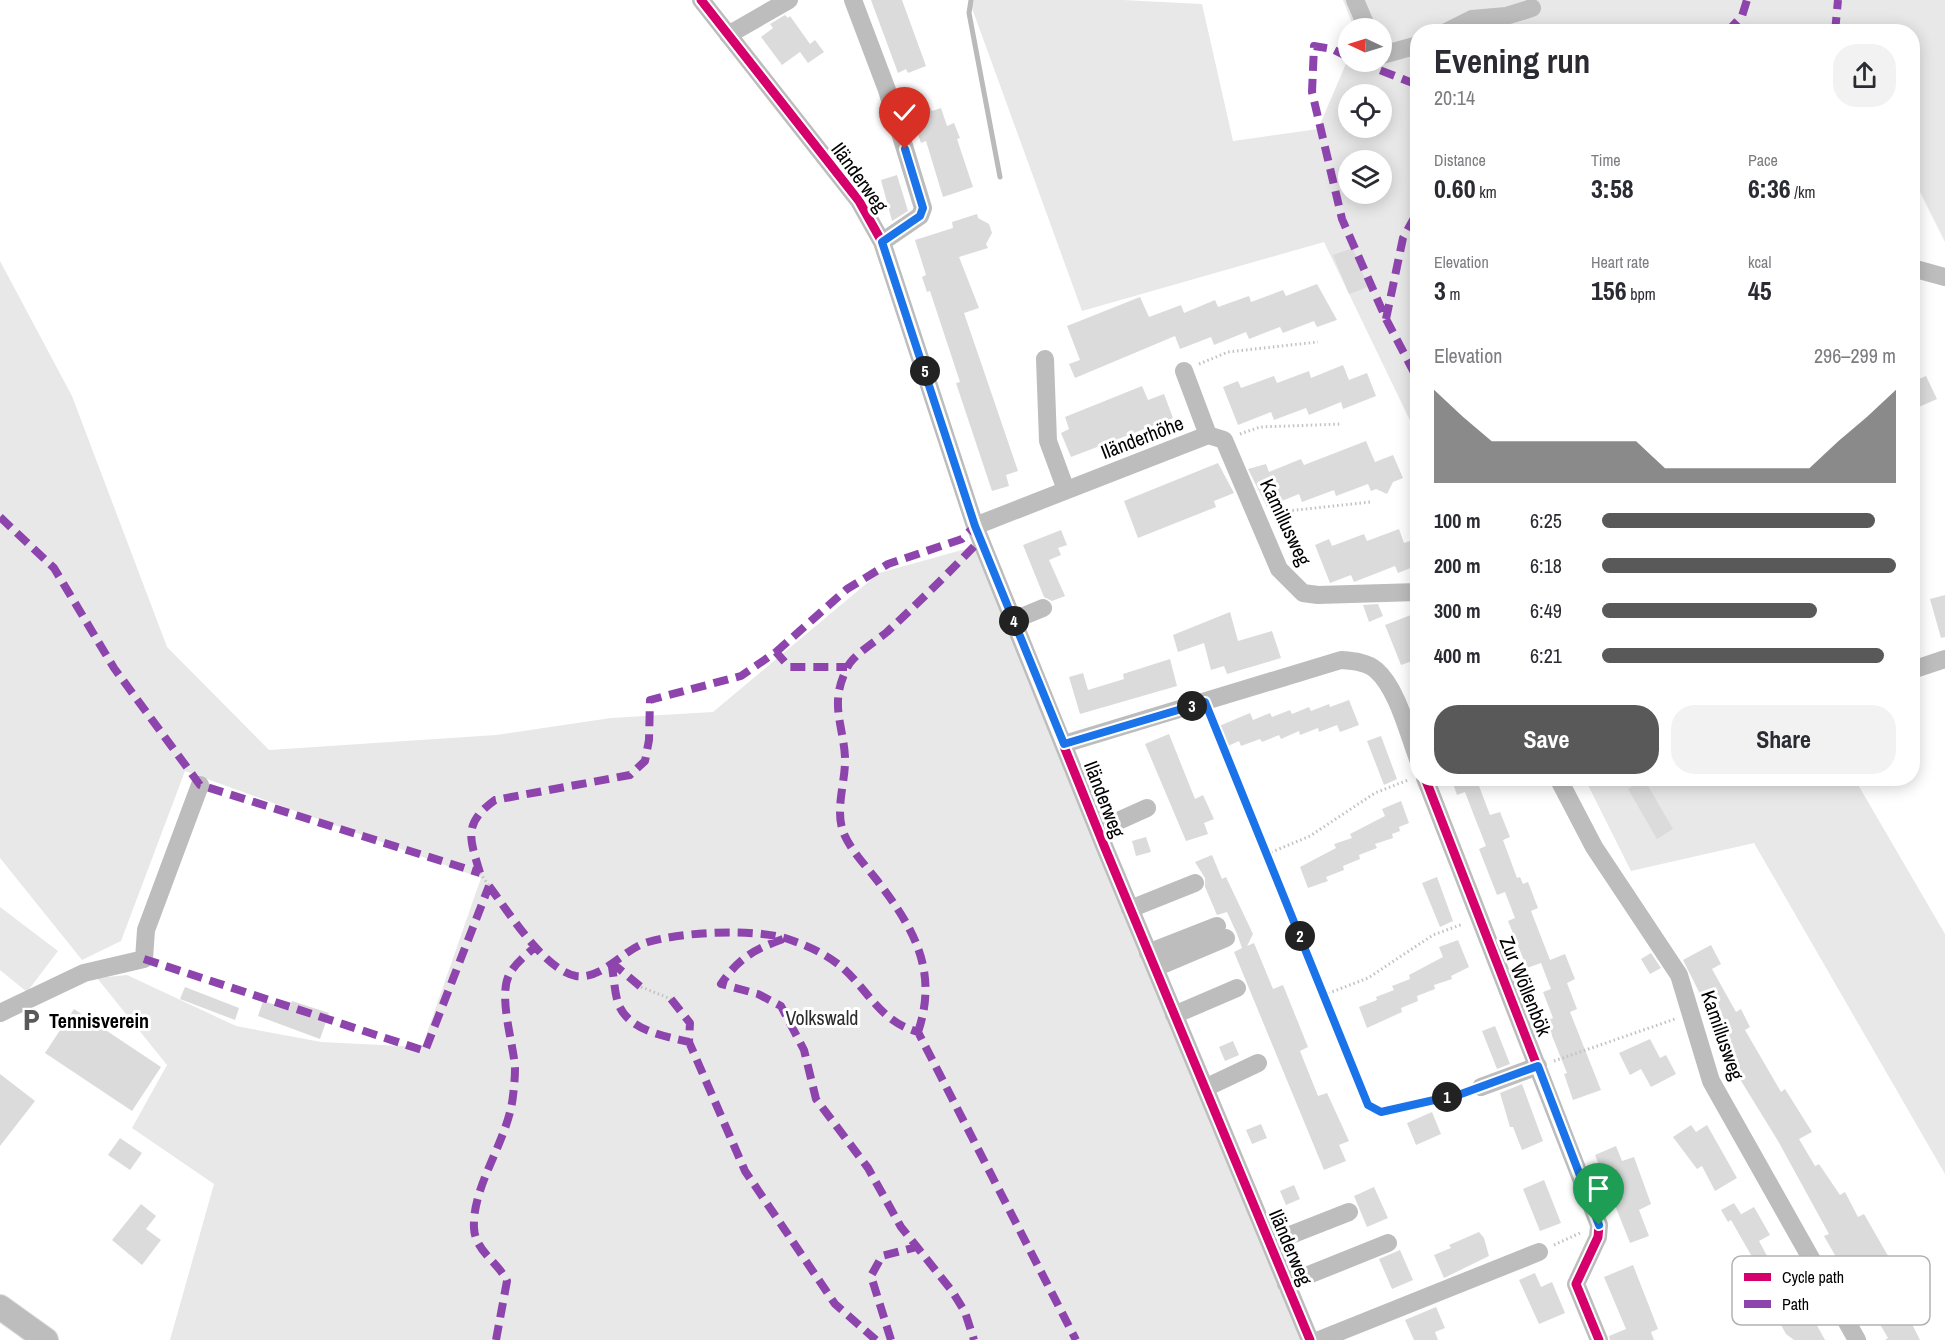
<!DOCTYPE html>
<html lang="en">
<head>
<meta charset="utf-8">
<style>
  body { margin:0; font-family:"Archivo Narrow",sans-serif; background:#f2f2f3; color:#2b2b33; height:100vh; display:flex; flex-direction:column; font-size:22px; white-space:nowrap }
  * { box-sizing:border-box; margin:0 }
  p { font-size:20px; color:#7c7c81 }
  .icon { flex:none; width:33px; height:33px; fill:none; stroke:currentColor; stroke-width:2; stroke-linecap:round; stroke-linejoin:round }
  .map { position:relative; flex:1; overflow:hidden }
  .panel { position:absolute; left:1410px; top:24px; width:510px; height:762px; display:flex; flex-direction:column; background:#fff; border-radius:24px; box-shadow:0 3px 15px #0003 }
  .panel>* { flex:none }
  .needle { width:39px; rotate:274deg }
  .buttons { position:absolute; left:1338px; top:18px; display:grid; gap:12px }
  .buttons a { display:grid; place-items:center; width:54px; height:54px; border-radius:50%; background:#fff; box-shadow:0 3px 15px #0003; font-size:30px }
  .pin { position:absolute; display:grid; place-items:center; width:51px; height:51px; color:#fff; margin:-62px -26px; border-radius:50% 50% 50% 0; rotate:-45deg; box-shadow:0 0 6px #0007 }
  .pin .icon { rotate:45deg }
  .km { position:absolute; width:30px; height:30px; margin:-15px; border-radius:50%; background:#222; color:#fff; font-size:16px; line-height:30px; text-align:center }
  .round { display:grid; place-items:center; flex:none; width:63px; height:63px; border-radius:24px; background:#f2f2f3 }
  .overview { display:flex; align-items:center; justify-content:space-between; height:102px; padding:0 24px }
  h1 { font-size:33px; font-weight:800; line-height:45px }
  .stats { display:grid; grid-template-columns:repeat(3,1fr); gap:9px; height:102px; padding:6px 24px }
  .stats div { display:grid; align-content:center }
  .stats b { font-size:26px; font-weight:800 }
  .stats small { font-size:16px; font-weight:400 }
  .stats p { font-size:16px }
  .chart { height:168px; padding:12px 24px }
  .chart p { display:flex; justify-content:space-between }
  .chart svg { width:100%; height:108px; margin-top:6px; fill:#595959; opacity:.7 }
  .cta { display:flex; gap:12px; margin-top:auto; padding:12px 24px }
  .cta a { flex:1; height:69px; border-radius:24px; background:#595959; color:#fff; font-size:24px; font-weight:800; line-height:69px; text-align:center }
  .cta a+a { background:#f2f2f3; color:#2b2b33 }
  ul { padding:0 24px; list-style:none; font-size:20px }
  li { display:grid; grid-template-columns:96px 72px 1fr; align-items:center; height:45px }
  li i { height:15px; border-radius:8px; background:#595959 }
  .map>svg:first-child { display:block }
  .green { fill:#e8e8e8; fill-rule:evenodd }
  .lines { fill:none; stroke-linecap:round; stroke-linejoin:round }
  .stream { stroke:#bababa; stroke-width:5 }
  .building { fill:#dbdbdb }
  .major-casing { stroke:#dbdbdb; stroke-width:26 }
  .path { stroke:#c2c2c2; stroke-width:3; stroke-dasharray:1.5 3; stroke-linecap:butt }
  .minor { stroke:#bdbdbd; stroke-width:18 }
  .major { stroke:#bdbdbd; stroke-width:24 }
  .quiet { stroke:#8e44ad; stroke-width:8; stroke-dasharray:15 8; stroke-linecap:butt }
  .cycleway-casing { stroke:#fff; stroke-width:13 }
  .cycleway { stroke:#d6006c; stroke-width:9 }
  .route-casing { stroke:#fff; stroke-width:12 }
  .route { stroke:#1a73e8; stroke-width:8 }
  .labels { text-anchor:middle; dominant-baseline:central; stroke-width:6; stroke-linejoin:round; paint-order:stroke }
  .street-label { font-size:20px; fill:#000; stroke:#fff }
  .park-label { font-size:20px; fill:#2c2c2c; stroke:#fff }
  .poi-label { font-size:20px; font-weight:bold; fill:#000; stroke:#fff; text-anchor:start }
  .key { fill:#fff; stroke:#b2b2b2; stroke-width:1.5 }
  .key-label { font-size:16px; fill:#000 }
</style>
</head>
<body>
<div class="map">
<svg width="1945" height="1340" viewBox="0 0 1945 1340">
  <rect width="100%" height="100%" fill="#fff"/>
  <path class="green" d="M969,0H1123L1202,4L1233,141L1318,129L1348,59V62H1382V28H1354L1343,0H1945V242L1913,178L1912,32H1418L1417,435L1324,242L1082,311ZM1348,94H1382V128H1348ZM1348,160H1382V194H1348Z
    M0,261L72,396L167,647L269,750L496,735L611,718L713,712L879,573L980,545L1309,1340H170L214,1184L132,1128L167,1065L97,978L127,975L236,1026L321,1042L422,1047L481,878L185,771L121,941L82,960L0,858Z
    M1780,778L1782,784L1857,783L1945,934V1174L1754,843L1631,871L1585,779Z
    M0,907L58,951L27,992L0,970Z"/>
  <g class="lines">
    <path class="stream" d="M971,0L969,13L1000,177"/>
  </g>
  <path class="building" d="M871,0H902L926,66L908,73L906,69L898,73Z
    M785,15L788,18L790,16L810,44L815,40L824,52L808,63L800,52L782,65L761,37L773,28L770,24Z
    M927,102L932,111L941,108L947,126L954,123L960,138L957,139L973,187L943,197L926,141L921,143L909,107Z
    M897,175L908,211L892,221L881,180Z
    M977,214L978,218L989,224L992,233L986,244L988,248L959,257L979,308L964,313L1018,471L1006,475L1009,486L992,491L956,383L960,382L930,291L927,292L922,277L926,275L915,240L953,228L952,222Z
    M1353,248L1368,287L1349,294L1333,255Z
    M1317,284L1337,320L1317,327L1314,321L1283,333L1280,327L1249,339L1246,332L1214,345L1211,337L1180,349L1175,336L1075,378L1069,364L1080,360L1067,326L1140,297L1149,317L1181,305L1184,313L1215,300L1218,307L1249,296L1251,302L1283,290L1286,296Z
    M1343,365L1349,380L1367,373L1376,396L1343,409L1341,402L1309,415L1306,408L1274,420L1271,412L1238,425L1223,387L1238,381L1241,388L1274,376L1277,383L1309,371L1311,378Z
    M1926,376L1937,399L1912,410V382Z
    M1142,386L1148,400L1164,394L1173,418L1071,457L1061,433L1069,429L1065,417Z
    M1366,441L1375,462L1393,455L1403,478L1393,482L1387,494L1376,489L1371,491L1368,484L1336,496L1334,490L1302,502L1299,494L1267,507L1248,469L1266,464L1269,472L1301,459L1304,465Z
    M1218,463L1234,493L1214,501L1216,507L1138,538L1124,501Z
    M1399,529L1404,543L1418,538V565L1398,573L1395,566L1354,582L1351,575L1330,583L1315,545L1329,539L1332,546L1364,534L1367,541Z
    M1061,530L1067,545L1058,548L1061,555L1049,560L1065,596L1052,601L1044,597L1023,545Z
    M1945,595V637L1941,638L1930,599Z
    M1378,604L1383,616L1369,622L1363,605Z
    M1230,612L1238,641L1272,631L1281,658L1227,674L1224,666L1211,670L1204,643L1178,652L1173,635Z
    M1411,615L1418,632V659L1401,665L1385,625Z
    M1170,659L1177,686L1080,714L1069,677L1083,673L1088,690L1124,679L1123,674Z
    M1349,700L1359,725L1340,732L1337,725L1319,732L1318,728L1300,735L1299,731L1281,739L1279,735L1262,742L1260,739L1241,746L1239,741L1228,746L1219,726L1250,713L1253,720L1270,713L1272,717L1290,710L1292,714L1309,707L1311,711L1329,704L1330,707Z
    M1169,734L1195,799L1203,795L1214,819L1204,823L1208,834L1186,841L1145,744Z
    M1381,736L1397,779L1384,785L1367,741Z
    M1451,778H1496L1479,786L1490,815L1500,812L1510,837L1503,840L1517,878L1520,877L1523,884L1528,882L1538,908L1531,911L1550,960L1565,954L1575,979L1567,983L1577,1009L1570,1012L1601,1090L1573,1100L1564,1074L1567,1073L1546,1021L1553,1018L1543,992L1551,989L1541,963L1527,968L1508,921L1515,918L1505,892L1497,895L1479,849L1486,846L1473,813L1465,792L1457,795Z
    M1644,779L1673,829L1657,839L1628,789Z
    M1401,801L1409,823L1399,827L1400,831L1392,834L1393,838L1375,844L1377,848L1359,855L1360,859L1343,866L1344,870L1326,877L1328,881L1308,888L1300,867L1336,848L1334,844L1352,838L1350,834L1385,816L1382,809Z
    M1146,837L1151,852L1136,856L1132,841Z
    M1212,855L1222,879L1226,877L1253,934L1247,946L1254,943L1273,989L1283,985L1308,1047L1300,1051L1318,1096L1327,1093L1349,1141L1339,1145L1346,1161L1324,1170L1234,952L1242,948L1237,934L1227,912L1217,915L1205,887V878L1195,862Z
    M1437,877L1453,921L1440,927L1422,883Z
    M1458,940L1469,967L1451,976L1452,979L1434,985L1435,989L1417,996L1418,1001L1401,1008L1402,1012L1367,1028L1359,1007L1377,1000L1376,997L1394,990L1392,986L1410,979L1409,975L1443,957L1439,947Z
    M1711,945L1721,964L1712,969L1736,1012L1741,1009L1750,1027L1745,1030L1781,1092L1785,1089L1812,1132L1799,1139L1815,1166L1819,1164L1840,1195L1845,1192L1858,1217L1864,1214L1899,1275L1890,1280L1920,1340H1885L1888,1338L1863,1295L1859,1297L1824,1236L1829,1234L1778,1141L1719,1045L1723,1042L1713,1025L1715,1024L1683,960Z
    M1651,953L1661,968L1650,974L1641,959Z
    M185,987L239,1008L235,1020L180,999Z
    M263,1001L289,1009L292,1001L329,1013L320,1039L258,1016Z
    M74,1009L161,1067L132,1111L45,1053Z
    M1495,1026L1510,1064L1497,1069L1482,1031Z
    M1650,1039L1660,1058L1666,1055L1676,1074L1651,1087L1641,1069L1630,1075L1619,1053Z
    M1233,1041L1239,1055L1225,1061L1219,1047Z
    M0,1074L35,1101L0,1146Z
    M1522,1084L1543,1141L1522,1150L1513,1127H1510L1500,1093Z
    M1432,1112L1441,1134L1416,1145L1407,1123Z
    M1261,1124L1267,1138L1252,1144L1246,1130Z
    M1691,1125L1696,1132L1707,1125L1737,1178L1715,1191L1702,1166L1697,1169L1673,1137Z
    M120,1138L142,1153L130,1170L108,1155Z
    M1616,1146L1622,1161L1634,1157L1651,1204L1639,1210L1649,1236L1630,1243L1595,1155Z
    M1544,1180L1561,1223L1540,1231L1523,1189Z
    M1294,1185L1300,1199L1286,1205L1280,1191Z
    M1374,1187L1388,1218L1367,1227L1354,1196Z
    M1734,1203L1741,1214L1738,1216L1754,1207L1770,1235L1759,1241L1772,1265L1784,1258L1818,1318L1814,1320L1825,1340H1794L1786,1334L1781,1325L1793,1318L1780,1294L1775,1297L1731,1220L1728,1222L1721,1210Z
    M141,1204L156,1216L146,1229L161,1240L142,1265L112,1240Z
    M1479,1232L1484,1238L1489,1256L1444,1278L1434,1255L1451,1248L1449,1245Z
    M1400,1250L1413,1280L1392,1289L1379,1259Z
    M1633,1265L1658,1329L1651,1332L1654,1340H1610L1609,1336L1626,1329L1604,1277Z
    M1535,1273L1541,1287L1552,1282L1565,1313L1539,1324L1519,1280Z
    M1436,1307L1445,1328L1435,1332L1438,1340H1414L1405,1320Z"/>
  <g class="lines">
    <g class="major-casing">
      <path id="major" d="M0,1307L46,1340"/>
    </g>
    <path class="path" d="M1199,364L1228,352L1318,342
      M1240,434L1260,427L1342,424
      M1275,515L1288,511L1370,502
      M1212,718L1368,1105L1381,1112L1465,1092
      M1267,854L1310,836L1375,793L1408,780
      M480,873L489,886
      M641,987L671,999
      M1324,995L1368,978L1433,935L1463,924
      M1554,1061L1675,1019
      M1554,1245L1580,1233"/>
    <path class="minor" d="M701,0L859,201L882,242L975,526L1105,848L1310,1340
      M853,0L887,90L923,208L920,216L882,242
      M1355,0L1367,28
      M1446,32L1472,19L1506,16L1532,8
      M728,35L789,0
      M1382,55L1418,45
      M1912,268L1945,277
      M1045,359L1048,441L1066,490
      M1184,371L1208,435
      M1208,435L1224,440L1279,569L1303,593L1318,595L1418,592
      M975,526L1208,435
      M1014,620L1043,608
      M1912,670L1945,659
      M1064,744L1341,660C1353,661 1367,662 1376,670C1397,688 1408,733 1418,759
      M1425,778L1599,1225L1598,1237L1576,1284L1599,1340
      M1558,778L1594,847L1679,975L1711,1081L1857,1340
      M1098,830L1147,808
      M1130,909L1195,883
      M1148,953L1217,926
      M1155,968L1226,938
      M0,1013L84,973L144,959L146,930L200,785
      M1174,1015L1237,988
      M1481,1087L1538,1066
      M1205,1088L1258,1063
      M1270,1243L1349,1212
      M1286,1284L1388,1243
      M1319,1340L1539,1252"/>
    <use href="#major" class="major"/>
    <path class="quiet" d="M1727,32L1742,16L1747,0
      M1835,32L1838,0
      M1348,57L1332,49L1314,46L1312,92L1342,219L1386,319L1418,380
      M1359,62L1418,85
      M1386,319L1403,238L1418,211
      M0,517L54,568L114,668L200,785L480,873
      M776,652L847,589L888,564L962,539L975,526
      M480,873C470,839 462,824 495,800L630,775L645,761L649,740L650,700L741,676L776,652L789,667H847
      M489,886C508,911 544,970 576,976C603,980 623,949 648,942C683,932 753,928 788,939C809,946 828,955 844,969C871,994 880,1021 918,1032L1076,1340
      M783,939C753,950 739,958 721,984L758,994L781,1006L804,1050L816,1099L868,1168L901,1227L952,1291L965,1312L974,1340
      M144,959L425,1051L489,886
      M611,962C614,975 614,990 618,1003C628,1031 665,1036 689,1042
      M611,962L641,987
      M671,999L690,1023L689,1042L745,1171L835,1304L876,1340
      M918,1032C939,970 913,927 876,879C865,865 851,850 844,834C834,810 846,782 845,757C843,723 829,704 847,668C853,655 875,642 887,632C919,602 951,571 981,539
      M496,1340L507,1281C498,1262 475,1251 474,1228C472,1185 508,1141 513,1096C514,1087 515,1078 515,1069C514,1044 497,995 510,973C516,963 526,955 535,947
      M891,1340L871,1276L882,1256L917,1247"/>
    <g class="cycleway-casing">
      <path id="cycleway" d="M701,0L859,201L882,242L975,526L1105,848L1310,1340
        M1425,778L1599,1225L1598,1237L1576,1284L1599,1340"/>
    </g>
    <use href="#cycleway" class="cycleway"/>
  </g>
  <g class="lines">
    <g class="route-casing">
      <path id="route" d="M905,149L923,208L920,216L882,242L975,526L1064,744L1205,702L1368,1105L1381,1112L1461,1094L1538,1066L1599,1225"/>
    </g>
    <use href="#route" class="route"/>
  </g>
  <defs>
    <g id="parking-bare" transform="scale(1.8)"><path d="M-3.5-5.5H1a3.5 3.5 0 0 1 0 7H-1V5.5H-3.5ZM-1-3.4V-.6H.8a1.4 1.4 0 0 0 0-2.8Z" fill="#595959" stroke="#fff" stroke-width="2.5" paint-order="stroke"/></g>
  </defs>
  <g fill-rule="evenodd">
    <use href="#parking-bare" x="31" y="1020"/>
  </g>
  <g class="labels">
    <g class="street-label">
      <text transform="translate(860 177) rotate(54)">Iländerweg</text>
      <text transform="translate(1142 437) rotate(-21)">Iländerhöhe</text>
      <text transform="translate(1286 522) rotate(65)">Kamillusweg</text>
      <text transform="translate(1105 799) rotate(69)">Iländerweg</text>
      <text transform="translate(1526 986) rotate(68)">Zur Wöllenbök</text>
      <text transform="translate(1723 1035) rotate(71)">Kamillusweg</text>
      <text transform="translate(1291 1247) rotate(67)">Iländerweg</text>
    </g>
    <g class="park-label">
      <text x="822" y="1017">Volkswald</text>
    </g>
    <g class="poi-label">
      <text x="49" y="1020">Tennisverein</text>
    </g>
  </g>
  <rect x="1732" y="1256" width="198" height="69" rx="9" class="key"/>
  <rect x="1744" y="1273" width="27" height="8" fill="#d6006c"/>
  <rect x="1744" y="1300" width="27" height="8" fill="#8e44ad"/>
  <g class="key-label">
    <text x="1782" y="1283">Cycle path</text>
    <text x="1782" y="1310">Path</text>
  </g>
</svg>
<div class="buttons">
<a><svg class="needle" viewBox="-14 -14 28 28"><path d="M0-13l5 13h-10z" fill="#e53935"/><path d="M0 13l5-13h-10z" fill="#7c7c81"/></svg></a>
<a><svg class="icon" aria-label="locate" viewBox="0 0 24 24"><circle cx="12" cy="12" r="6"/><path d="M12 2v4M12 18v4M2 12h4M18 12h4"/></svg></a>
<a><svg class="icon" aria-label="layers" viewBox="0 0 24 24"><path d="M12 4l9 5-9 5-9-5zM3 14l9 5 9-5"/></svg></a>
</div>
<div class="pin" style="left:1599px;top:1225px;background:#1e9e55"><svg class="icon" aria-label="arrive" viewBox="0 0 24 24"><path d="M6 21V4h12l-3 4 3 4H6"/></svg></div>
<div class="pin" style="left:905px;top:149px;background:#d93025"><svg class="icon" aria-label="check" viewBox="0 0 24 24"><path d="M5 12l5 5 9-10"/></svg></div>
<b class="km" style="left:1447px;top:1097px">1</b>
<b class="km" style="left:1300px;top:936px">2</b>
<b class="km" style="left:1192px;top:706px">3</b>
<b class="km" style="left:1014px;top:621px">4</b>
<b class="km" style="left:925px;top:371px">5</b>
<section class="panel">
<div class="overview"><div><h1>Evening run</h1><p>20:14</p></div><a class="round"><svg class="icon" aria-label="share" viewBox="0 0 24 24"><path d="M12 15V3M7 8l5-5 5 5M5 13v7h14v-7"/></svg></a></div>
<div class="stats">
<div><p>Distance</p><b>0.60<small> km</small></b></div>
<div><p>Time</p><b>3:58</b></div>
<div><p>Pace</p><b>6:36<small> /km</small></b></div>
</div>
<div class="stats">
<div><p>Elevation</p><b>3<small> m</small></b></div>
<div><p>Heart rate</p><b>156<small> bpm</small></b></div>
<div><p>kcal</p><b>45</b></div>
</div>
<div class="chart"><p><span>Elevation</span>296–299 m</p>
<svg viewBox="0 0 160 44" preserveAspectRatio="none"><path d="M0 44V6L10 17L20 27L30 27L40 27L50 27L60 27L70 27L80 38L90 38L100 38L110 38L120 38L130 38L140 27L150 17L160 6V44z"/></svg>
</div>
<ul>
<li><b>100 m</b>6:25<i style="width:93%"></i></li>
<li><b>200 m</b>6:18<i style="width:100%"></i></li>
<li><b>300 m</b>6:49<i style="width:73%"></i></li>
<li><b>400 m</b>6:21<i style="width:96%"></i></li>
</ul>
<div class="cta"><a>Save</a><a>Share</a></div>
</section>
</div>
</body>
</html>
